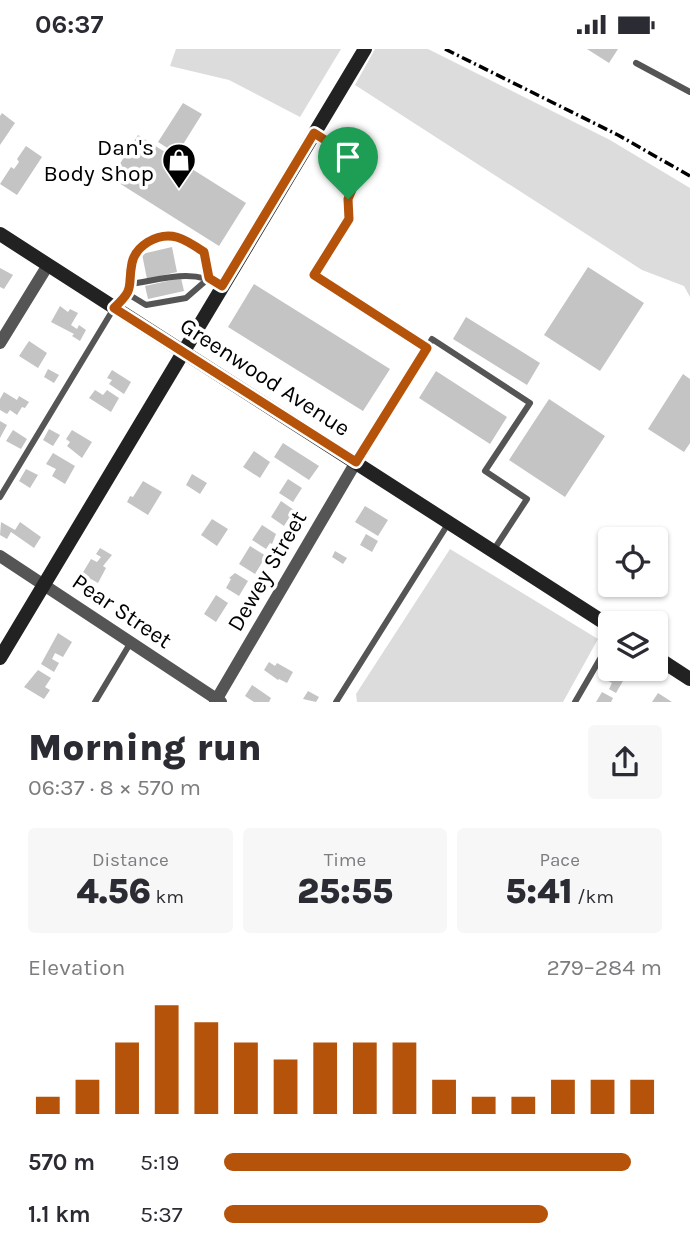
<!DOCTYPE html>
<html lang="en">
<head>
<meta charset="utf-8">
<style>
  body { margin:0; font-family:Karla,sans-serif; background:#f7f7f7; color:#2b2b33; height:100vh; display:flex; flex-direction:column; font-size:26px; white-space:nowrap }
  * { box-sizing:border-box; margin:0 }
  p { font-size:23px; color:#7c7c81 }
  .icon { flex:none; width:38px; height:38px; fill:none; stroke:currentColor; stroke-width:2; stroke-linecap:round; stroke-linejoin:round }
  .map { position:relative; height:653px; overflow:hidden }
  .panel { display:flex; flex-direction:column; background:#fff; flex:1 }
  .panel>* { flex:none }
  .fabs { position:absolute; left:598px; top:478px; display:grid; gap:14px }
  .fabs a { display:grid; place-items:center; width:70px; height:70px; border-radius:7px; background:#fff; box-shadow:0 2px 5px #0004; font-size:35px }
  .pin { position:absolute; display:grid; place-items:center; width:60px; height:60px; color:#fff; margin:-72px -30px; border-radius:50% 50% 50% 0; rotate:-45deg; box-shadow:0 0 7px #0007 }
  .pin .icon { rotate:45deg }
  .round { display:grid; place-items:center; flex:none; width:74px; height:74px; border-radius:7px; background:#f7f7f7 }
  .headline { display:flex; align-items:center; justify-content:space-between; height:119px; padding:0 28px }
  h1 { font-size:38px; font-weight:800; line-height:52px }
  .stats { display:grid; grid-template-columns:repeat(3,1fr); gap:10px; height:119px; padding:7px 28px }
  .stats div { display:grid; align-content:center; border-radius:7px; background:#f7f7f7; text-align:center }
  .stats b { font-size:35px; font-weight:800 }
  .stats small { font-size:19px; font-weight:400 }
  .stats p { font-size:19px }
  .chart { height:196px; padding:14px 28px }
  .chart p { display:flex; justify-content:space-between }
  .chart svg { width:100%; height:126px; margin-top:7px; stroke:#b45309; stroke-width:6 }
  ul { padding:0 28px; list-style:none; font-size:23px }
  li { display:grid; grid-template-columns:112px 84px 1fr; align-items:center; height:52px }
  li i { height:18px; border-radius:9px; background:#b45309 }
  .status { display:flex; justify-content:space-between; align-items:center; height:49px; padding:0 35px; background:#fff; direction:ltr }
  .status svg { height:19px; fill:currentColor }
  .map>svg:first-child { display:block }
  .green { fill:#dcdcdc }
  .building { fill:#c4c4c4 }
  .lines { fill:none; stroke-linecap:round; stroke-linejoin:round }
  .lane { stroke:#555; stroke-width:6 }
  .street { stroke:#555; stroke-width:12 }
  .secondary { stroke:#222; stroke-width:14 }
  .rail { stroke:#000; stroke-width:3.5; stroke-dasharray:10 3.5 2 3.5; stroke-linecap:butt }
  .route-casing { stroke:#fff; stroke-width:14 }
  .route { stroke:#b45309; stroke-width:9 }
  .labels { text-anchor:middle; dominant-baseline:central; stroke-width:7; stroke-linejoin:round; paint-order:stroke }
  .poi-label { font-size:23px; fill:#000; stroke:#fff; text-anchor:end }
  .street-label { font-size:23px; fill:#000; stroke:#fff }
</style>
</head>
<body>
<div class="status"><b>06:37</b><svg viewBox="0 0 49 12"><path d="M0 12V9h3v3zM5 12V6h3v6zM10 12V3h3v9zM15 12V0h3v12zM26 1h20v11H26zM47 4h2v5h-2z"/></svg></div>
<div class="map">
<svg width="690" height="653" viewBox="0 0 690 653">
  <rect width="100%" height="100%" fill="#fff"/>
  <path class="green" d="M176,0H341L300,68L229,31L170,17Z
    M375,0H428L610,91L690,139V248L684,237L642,221L355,36Z
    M450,500L598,590L563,653H357L356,645Z"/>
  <path class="building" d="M587,0H618L609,14Z
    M183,54L202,65L177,105L158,93Z
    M2,64L15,74L0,96V67Z
    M138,86L246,154L219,197L111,129Z
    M26,97L42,108L17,146L0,135L11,118L14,120L19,113L17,110Z
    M172,198L177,223L147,230L142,205Z
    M588,218L644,254L600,322L544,286Z
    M0,219L13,226L4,240L0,238Z
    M181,229L184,242L148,250L145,237Z
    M254,235L390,320L363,362L228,278Z
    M60,257L68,263L70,260L78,264L71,276L77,280L79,276L86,281L80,292L72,287L74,285L51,273Z
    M466,268L540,314L527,336L453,290Z
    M29,292L47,304L38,319L19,307Z
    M48,320L59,326L54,334L44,328Z
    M112,321L131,333L124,345L109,335L112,331L107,329Z
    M436,322L507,368L490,395L419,349Z
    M683,325L690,330V394L684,403L648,380Z
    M95,341L103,346L107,341L119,349L111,363L89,349Z
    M4,343L17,351L19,347L29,353L25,359L22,358L17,366L10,361L7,365L0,361V350Z
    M549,350L605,387L565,448L509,411Z
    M0,372L7,376L0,389Z
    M49,380L60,386L53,397L43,391Z
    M13,381L27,390L21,400L6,392Z
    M72,381L92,393L82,409L67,397L70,393L66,390Z
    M283,394L319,417L309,431L274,408Z
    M254,402L270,413L260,429L243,418Z
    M53,404L75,417L65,435L52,427L56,420L46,415Z
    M26,420L38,426L30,439L19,432Z
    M192,425L207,434L200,445L186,436Z
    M288,430L302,439L293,453L279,444Z
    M143,432L162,443L148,466L127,453L130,447L133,448Z
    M281,452L294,461L284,477L271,468Z
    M365,457L388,471L378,487L355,473Z
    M212,470L228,480L217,497L201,486Z
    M1,473L15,481L20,473L41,488L34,499L11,483L7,490L0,486Z
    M262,476L276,485L272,495L270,494L266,500L252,491Z
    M366,485L378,492L372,503L360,496Z
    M250,497L266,507L255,525L239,515Z
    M100,499L112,506L103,517L106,519L98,534L82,525L91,510L97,513L101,508L96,505Z
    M335,502L347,509L343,515L332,508Z
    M235,524L248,532L239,547L226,539L231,530L229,529Z
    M216,546L228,554L216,573L204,565Z
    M58,584L72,593L63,608L55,604L52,610L59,614L54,623L41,615Z
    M269,613L275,617L277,614L293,623L287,634L279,630L278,631L264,621Z
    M611,615V620H622L621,621L627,625L616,644L609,640L612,634L603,629Z
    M38,621L51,629L45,638L50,641L44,650L24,638Z
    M252,636L271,649L269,653H254L245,647Z
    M308,642L319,648L316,653L303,650Z
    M602,643L613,649L611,653H596Z
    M658,644L672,653H652Z"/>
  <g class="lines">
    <path class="lane" d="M636,14L690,43
      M316,85L363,115L348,150L349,170L314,226L427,299L356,413
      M128,245L146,256L186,249L209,229C208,222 208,213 206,207C204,202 198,199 194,196C171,181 140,183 132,213C130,220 131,228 131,235
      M427,299L432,290L530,354L485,422L527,450L493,502
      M0,448L114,259L128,245L131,235C163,230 194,219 222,237
      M95,653L131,593
      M336,653L448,475
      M575,653L611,591"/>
    <path class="street" d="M0,294L48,216
      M0,507L221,653
      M215,653L356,413"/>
    <path class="secondary" d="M0,185L611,578
      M656,608L690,630
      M0,609L365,0"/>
    <path class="rail" d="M445,0L618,86L690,127"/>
  </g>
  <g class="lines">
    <g class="route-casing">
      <path id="route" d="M314,84L363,115L348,150L349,170L314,226L427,299L356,413L114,259C136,238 127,239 132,214C134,204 140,198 148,193C170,180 185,190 204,203L209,229L222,237Z"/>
    </g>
    <use href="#route" class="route"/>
  </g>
  <defs>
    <g id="shop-pin" transform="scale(1.75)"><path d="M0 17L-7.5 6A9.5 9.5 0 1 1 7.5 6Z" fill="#000" stroke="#fff"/><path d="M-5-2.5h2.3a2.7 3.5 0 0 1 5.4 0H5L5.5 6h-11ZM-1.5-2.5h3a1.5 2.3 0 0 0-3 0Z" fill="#fff"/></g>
  </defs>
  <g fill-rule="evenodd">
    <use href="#shop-pin" x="179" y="111"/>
  </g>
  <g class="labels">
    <g class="poi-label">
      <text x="154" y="98">Dan's<tspan x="154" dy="26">Body Shop</tspan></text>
    </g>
    <g class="street-label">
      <text transform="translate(265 328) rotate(33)">Greenwood Avenue</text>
      <text transform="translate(267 522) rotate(-60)">Dewey Street</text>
      <text transform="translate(122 562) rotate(34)">Pear Street</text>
    </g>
  </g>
</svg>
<div class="fabs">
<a><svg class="icon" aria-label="locate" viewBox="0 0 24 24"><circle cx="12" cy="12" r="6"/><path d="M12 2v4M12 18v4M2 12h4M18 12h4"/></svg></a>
<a><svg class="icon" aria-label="layers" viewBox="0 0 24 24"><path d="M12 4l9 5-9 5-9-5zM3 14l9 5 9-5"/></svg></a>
</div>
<div class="pin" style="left:348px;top:150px;background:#1e9e55"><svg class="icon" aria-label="arrive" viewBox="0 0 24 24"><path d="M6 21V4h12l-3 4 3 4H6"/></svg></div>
</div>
<section class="panel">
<div class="headline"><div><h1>Morning run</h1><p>06:37 · 8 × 570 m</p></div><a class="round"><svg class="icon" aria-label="share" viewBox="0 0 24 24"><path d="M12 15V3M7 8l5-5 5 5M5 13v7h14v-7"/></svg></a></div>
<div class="stats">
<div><p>Distance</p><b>4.56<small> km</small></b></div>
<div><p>Time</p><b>25:55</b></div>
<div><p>Pace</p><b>5:41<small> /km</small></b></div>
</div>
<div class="chart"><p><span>Elevation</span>279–284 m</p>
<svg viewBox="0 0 160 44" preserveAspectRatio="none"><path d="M5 44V38M15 44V32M25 44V19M35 44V6M45 44V12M55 44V19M65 44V25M75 44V19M85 44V19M95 44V19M105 44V32M115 44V38M125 44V38M135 44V32M145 44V32M155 44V32"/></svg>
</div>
<ul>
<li><b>570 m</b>5:19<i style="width:93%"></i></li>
<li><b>1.1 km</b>5:37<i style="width:74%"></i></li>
</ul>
</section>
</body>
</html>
